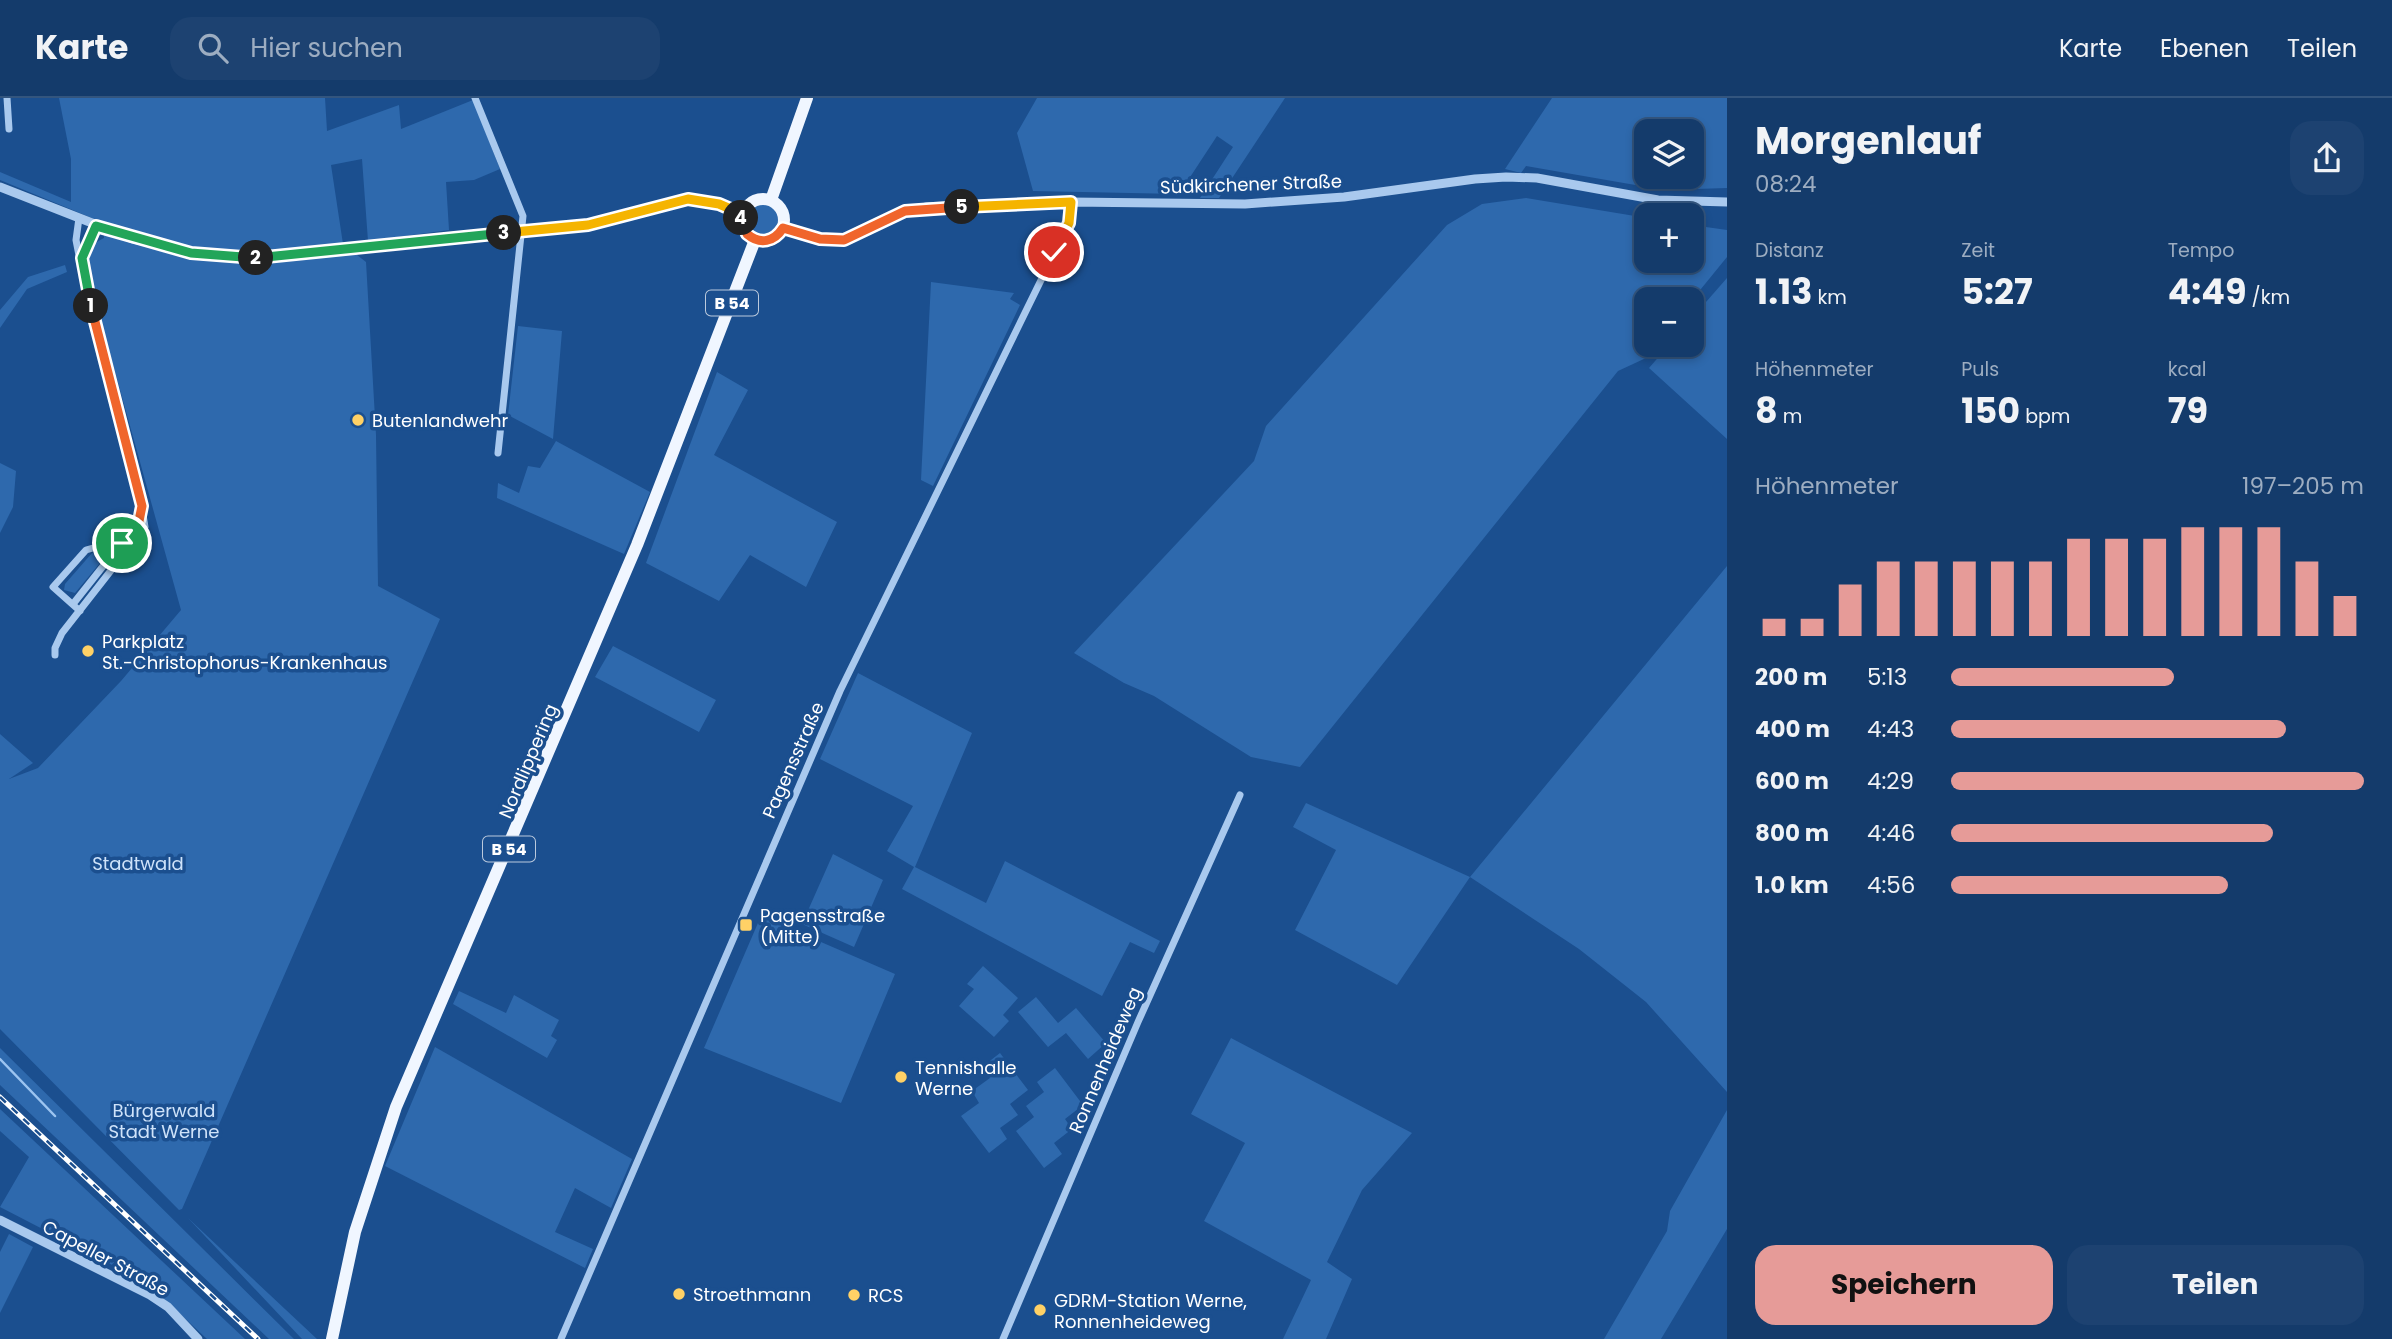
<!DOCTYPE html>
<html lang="de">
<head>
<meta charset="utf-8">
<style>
  body { margin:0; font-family:Poppins,sans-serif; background:#1d4271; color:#f1f3f6; height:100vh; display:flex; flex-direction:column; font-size:26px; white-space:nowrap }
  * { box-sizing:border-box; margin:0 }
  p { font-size:23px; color:#9dadc1 }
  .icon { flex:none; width:38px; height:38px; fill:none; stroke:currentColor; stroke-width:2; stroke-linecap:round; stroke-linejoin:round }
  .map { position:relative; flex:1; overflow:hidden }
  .sheet { display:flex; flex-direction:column; background:#143b6b; width:665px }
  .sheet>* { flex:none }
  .fabs { position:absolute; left:1634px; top:21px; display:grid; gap:14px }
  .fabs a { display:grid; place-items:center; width:70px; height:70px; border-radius:14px; background:#143b6b; box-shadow:0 4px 10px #0003,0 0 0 2px #33557e; font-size:35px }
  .pin { position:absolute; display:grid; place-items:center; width:60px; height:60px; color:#fff; margin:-30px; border:4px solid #fff; border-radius:50%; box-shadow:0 2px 7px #0007 }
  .km { position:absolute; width:35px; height:35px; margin:-18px; border-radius:50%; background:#222; color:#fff; font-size:19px; line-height:35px; text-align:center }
  .round { display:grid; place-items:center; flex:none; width:74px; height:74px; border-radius:21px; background:#1d4271 }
  .head { display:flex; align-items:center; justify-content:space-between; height:119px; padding:0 28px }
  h1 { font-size:38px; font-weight:700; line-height:52px }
  .figures { display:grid; grid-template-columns:repeat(3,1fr); gap:10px; height:119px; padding:7px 28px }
  .figures div { display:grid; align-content:center }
  .figures b { font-size:35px; font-weight:700 }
  .figures small { font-size:19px; font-weight:400 }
  .figures p { font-size:19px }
  .chart { height:196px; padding:14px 28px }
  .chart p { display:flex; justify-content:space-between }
  .chart svg { width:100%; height:126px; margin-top:7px; stroke:#e69b98; stroke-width:6 }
  .action { display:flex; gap:14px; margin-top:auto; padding:14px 28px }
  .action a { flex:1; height:80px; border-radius:21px; background:#e69b98; color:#111; font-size:28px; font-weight:700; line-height:80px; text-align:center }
  .action a+a { background:#1d4271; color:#f1f3f6 }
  ul { padding:0 28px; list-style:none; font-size:23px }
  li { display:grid; grid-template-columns:112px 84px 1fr; align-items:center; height:52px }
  li i { height:18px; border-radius:9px; background:#e69b98 }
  header { display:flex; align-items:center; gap:42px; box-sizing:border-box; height:98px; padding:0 35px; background:#143b6b; border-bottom:2px solid #33557e }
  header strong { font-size:33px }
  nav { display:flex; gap:38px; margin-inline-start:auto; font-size:24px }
  .search { width:490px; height:63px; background:#1d4271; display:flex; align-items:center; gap:18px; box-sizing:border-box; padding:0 24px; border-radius:21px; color:#9dadc1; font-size:26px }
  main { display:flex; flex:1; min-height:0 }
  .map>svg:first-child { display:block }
  .green { fill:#2e69ad; fill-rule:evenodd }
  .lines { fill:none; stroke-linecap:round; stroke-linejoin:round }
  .stream { stroke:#9cc4f0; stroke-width:2.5 }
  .minor { stroke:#a9c9ee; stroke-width:7 }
  .tertiary { stroke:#a9c9ee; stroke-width:9 }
  .primary { stroke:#f0f6ff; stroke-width:12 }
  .rail-casing { stroke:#fff; stroke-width:5 }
  .rail { stroke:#1b4f8f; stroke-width:2.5; stroke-dasharray:8; stroke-linecap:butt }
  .split-1-casing { stroke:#fff; stroke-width:14 }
  .split-2-casing { stroke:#fff; stroke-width:14 }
  .split-3-casing { stroke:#fff; stroke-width:14 }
  .split-4-casing { stroke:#fff; stroke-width:14 }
  .split-5-casing { stroke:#fff; stroke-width:14 }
  .split-6-casing { stroke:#fff; stroke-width:14 }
  .split-1 { stroke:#f0652b; stroke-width:9 }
  .split-2 { stroke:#22a559; stroke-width:9 }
  .split-3 { stroke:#22a559; stroke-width:9 }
  .split-4 { stroke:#f5b400; stroke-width:9 }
  .split-5 { stroke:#f0652b; stroke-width:9 }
  .split-6 { stroke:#f5b400; stroke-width:9 }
  .poi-dot { fill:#ffd166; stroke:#1b4f8f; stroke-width:2.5 }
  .labels { text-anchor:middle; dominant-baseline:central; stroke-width:7; stroke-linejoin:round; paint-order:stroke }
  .shield { fill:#1b4f8f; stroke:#bbcadd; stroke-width:2 }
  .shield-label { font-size:16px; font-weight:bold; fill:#fff }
  .street-label { font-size:18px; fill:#fff; stroke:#1b4f8f }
  .poi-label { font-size:18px; fill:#fff; stroke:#1b4f8f; text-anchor:start }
  .park-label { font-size:18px; fill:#cfe3fa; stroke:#1b4f8f }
</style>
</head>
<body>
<header>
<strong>Karte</strong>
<div class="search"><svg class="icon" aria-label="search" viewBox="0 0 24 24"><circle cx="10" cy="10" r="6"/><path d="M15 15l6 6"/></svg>Hier suchen</div>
<nav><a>Karte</a><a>Ebenen</a><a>Teilen</a></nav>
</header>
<main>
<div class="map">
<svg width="1727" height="1241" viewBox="0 0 1727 1241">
  <rect width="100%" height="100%" fill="#1b4f8f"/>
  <path class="green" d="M59,0H325L327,33L399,7L401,31L473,2L500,71L474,82L446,84L449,132L368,143L362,61L331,67L343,146L366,164L376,337L378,488L440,521L182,1111L179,1112L0,931V636L33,665L9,681L38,670L121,583L181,512L91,187C87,168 83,149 104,140V125L0,82V74L71,104V61Z
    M1037,0H1285L1219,100H1200L1233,49L1217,38L1179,96L1033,93L1017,35Z
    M1552,0H1727V90L1664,92L1526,68L1521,75L1505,71ZM1692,33V79H1647V33Z
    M1526,100L1647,120V163H1692V127L1727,132V159L1692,202L1647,201V247H1657L1646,260L1618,273L1300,669L1251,659L1154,598L1124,585L1074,555L1254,363L1266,328L1447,127L1482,106Z
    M746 122a16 16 0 1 1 32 0a16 16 0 1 1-32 0Z
    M65,167L67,174L27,191L0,230V212L28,179Z
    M1727,180V341L1649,270L1669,247H1692V220Z
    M931,184L1014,195L1010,201L1020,207L933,388L921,382Z
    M518,228L562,233L553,341L508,317Z
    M717,274L748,292L714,357L837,424L806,489L750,457L719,503L646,465Z
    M556,343L650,394L624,456L497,400L498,385L519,395L528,368L540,370Z
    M0,365L16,373L13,409L0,435Z
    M110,449V453L75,495L64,492L65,486L92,455Z
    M1727,468V994L1646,904L1579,851L1470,779L1397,887L1295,832L1336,752L1293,729L1306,705L1470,779Z
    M613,548L716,602L699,634L595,579Z
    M858,575L972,635L915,769L986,805L1005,763L1160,843L1154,855L1130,844L1102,898L902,791L914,769L887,753L913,708L820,661Z
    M833,756L883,782L854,849L802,826Z
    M761,818L895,876L841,1005L704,950Z
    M983,868L1018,900L1003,917L1009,923L994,939L959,908L974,891L967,886Z
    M459,893L506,915L514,897L559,922L551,938L557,942L547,960L453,906Z
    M1036,899L1058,925L1076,910L1106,945L1088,961L1066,935L1048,949L1018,914Z
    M1231,940L1412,1035L1362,1092L1327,1164L1352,1181L1326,1241H1283L1311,1182L1204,1123L1245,1045L1191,1016Z
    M435,949L632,1061L611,1110L575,1090L555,1134L593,1151L585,1170L385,1068Z
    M0,950L294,1241H269L0,987Z
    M1000,955L1028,992L1010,1006L1018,1017L1000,1030L1007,1041L989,1055L961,1018L979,1005L972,993L990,980L982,969Z
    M1055,970L1083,1007L1065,1021L1072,1031L1054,1045L1062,1056L1044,1070L1016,1033L1034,1019L1026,1008L1044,994L1037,984Z
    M0,1011L245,1241H207L147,1185L0,1109L29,1059L0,1033Z
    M1727,1012V1131L1661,1241H1604L1667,1133L1670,1113Z
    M188,1120L317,1241H302Z
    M9,1136L33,1149L0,1215V1154Z"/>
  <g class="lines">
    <path class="stream" d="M0,961L55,1018"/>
    <path class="minor" d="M7,0L9,31
      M475,0L523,118L498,355
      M83,160L96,128
      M73,506L139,423L141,412
      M80,513L53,489L86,452L125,441
      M55,557V550L62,535L145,429L140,399L83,178L76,142L79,120
      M561,1241L840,593L1069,125L1071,104
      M1003,1241L1138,924L1240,697"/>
    <path class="tertiary" d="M0,89L133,141L191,155L252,160L588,127L688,101L719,106L742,116
      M783,129L820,141L844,142L905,113L927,109L1071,104L1245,106L1344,99L1475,81L1506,79L1537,80L1658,102L1727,104
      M0,1122L150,1197L168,1209L198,1241"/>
    <path class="primary" d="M742 122a21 21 0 1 1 42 0a21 21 0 1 1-42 0Z
      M771,102L807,0
      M332,1241L355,1134L396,1009L637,447L755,142"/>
    <g class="rail-casing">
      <path id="rail" d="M0,999L258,1241"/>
    </g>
    <use href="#rail" class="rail"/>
  </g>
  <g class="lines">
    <g class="split-1-casing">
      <path id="split-1" d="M91,208L142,408L139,423L122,445"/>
    </g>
    <g class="split-2-casing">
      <path id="split-2" d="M91,208L82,160L96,128L191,155L256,160"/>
    </g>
    <g class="split-3-casing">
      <path id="split-3" d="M256,160L504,135"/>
    </g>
    <g class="split-4-casing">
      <path id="split-4" d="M504,135L588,127L688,101L719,106L742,116L741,120"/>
    </g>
    <g class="split-5-casing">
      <path id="split-5" d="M741,120L747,136C760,147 774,144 783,130L820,141L844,142L905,113L962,109"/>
    </g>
    <g class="split-6-casing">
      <path id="split-6" d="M962,109L1071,104L1069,125L1054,154"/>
    </g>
    <use href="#split-1" class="split-1"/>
    <use href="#split-2" class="split-2"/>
    <use href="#split-3" class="split-3"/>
    <use href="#split-4" class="split-4"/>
    <use href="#split-5" class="split-5"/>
    <use href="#split-6" class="split-6"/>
  </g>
  <g class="poi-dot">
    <circle cx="358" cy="322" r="7"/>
    <circle cx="88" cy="553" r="7"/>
    <rect x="739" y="820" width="14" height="14" rx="3.5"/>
    <circle cx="901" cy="979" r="7"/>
    <circle cx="679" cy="1196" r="7"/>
    <circle cx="854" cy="1197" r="7"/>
    <circle cx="1040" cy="1212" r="7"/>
  </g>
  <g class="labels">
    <g class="shield">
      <rect x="706" y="192.5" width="52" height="25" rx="5"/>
      <rect x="483" y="738.5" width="52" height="25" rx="5"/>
    </g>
    <g class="shield-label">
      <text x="732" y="205">B 54</text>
      <text x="509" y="751">B 54</text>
    </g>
    <g class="street-label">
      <text transform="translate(1251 86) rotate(-2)">Südkirchener Straße</text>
      <text transform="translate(793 662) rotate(-66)">Pagensstraße</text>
      <text transform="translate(528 663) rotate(-67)">Nordlippering</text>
      <text transform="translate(1105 962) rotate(-67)">Ronnenheideweg</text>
      <text transform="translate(106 1160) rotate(28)">Capeller Straße</text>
    </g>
    <g class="poi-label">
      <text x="372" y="322">Butenlandwehr</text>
      <text x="102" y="543">Parkplatz<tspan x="102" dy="21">St.-Christophorus-Krankenhaus</tspan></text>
      <text x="760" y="817">Pagensstraße<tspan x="760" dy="21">(Mitte)</tspan></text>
      <text x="915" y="969">Tennishalle<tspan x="915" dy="21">Werne</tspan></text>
      <text x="693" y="1196">Stroethmann</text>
      <text x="868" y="1197">RCS</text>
      <text x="1054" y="1202">GDRM-Station Werne,<tspan x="1054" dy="21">Ronnenheideweg</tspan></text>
    </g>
    <g class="park-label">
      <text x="138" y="765">Stadtwald</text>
      <text x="164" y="1012">Bürgerwald<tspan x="164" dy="21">Stadt Werne</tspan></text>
    </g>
  </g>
</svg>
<div class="fabs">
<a><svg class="icon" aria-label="layers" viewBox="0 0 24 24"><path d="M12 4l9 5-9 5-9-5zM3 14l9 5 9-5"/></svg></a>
<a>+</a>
<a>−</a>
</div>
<div class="pin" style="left:122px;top:445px;background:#1e9e55"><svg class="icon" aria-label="arrive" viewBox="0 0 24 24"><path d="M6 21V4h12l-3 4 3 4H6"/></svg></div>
<div class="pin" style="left:1054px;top:154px;background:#d93025"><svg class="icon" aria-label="check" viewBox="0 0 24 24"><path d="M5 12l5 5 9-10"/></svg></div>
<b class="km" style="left:91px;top:208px">1</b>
<b class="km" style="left:256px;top:160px">2</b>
<b class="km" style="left:504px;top:135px">3</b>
<b class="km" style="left:741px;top:120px">4</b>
<b class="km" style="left:962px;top:109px">5</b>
</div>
<section class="sheet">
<div class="head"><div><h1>Morgenlauf</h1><p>08:24</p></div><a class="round"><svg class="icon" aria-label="share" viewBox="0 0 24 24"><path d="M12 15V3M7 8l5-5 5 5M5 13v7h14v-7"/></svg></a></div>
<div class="figures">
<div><p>Distanz</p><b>1.13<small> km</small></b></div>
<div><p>Zeit</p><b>5:27</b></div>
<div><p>Tempo</p><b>4:49<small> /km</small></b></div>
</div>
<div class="figures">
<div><p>Höhenmeter</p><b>8<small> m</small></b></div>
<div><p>Puls</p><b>150<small> bpm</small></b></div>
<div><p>kcal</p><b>79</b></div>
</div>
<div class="chart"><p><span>Höhenmeter</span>197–205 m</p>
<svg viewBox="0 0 160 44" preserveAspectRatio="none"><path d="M5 44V38M15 44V38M25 44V26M35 44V18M45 44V18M55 44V18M65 44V18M75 44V18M85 44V10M95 44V10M105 44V10M115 44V6M125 44V6M135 44V6M145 44V18M155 44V30"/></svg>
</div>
<ul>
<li><b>200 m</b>5:13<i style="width:54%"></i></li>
<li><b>400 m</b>4:43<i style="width:81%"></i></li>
<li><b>600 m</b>4:29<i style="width:100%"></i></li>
<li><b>800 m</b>4:46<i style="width:78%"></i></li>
<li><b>1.0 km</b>4:56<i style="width:67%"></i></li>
</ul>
<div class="action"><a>Speichern</a><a>Teilen</a></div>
</section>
</main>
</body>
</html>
